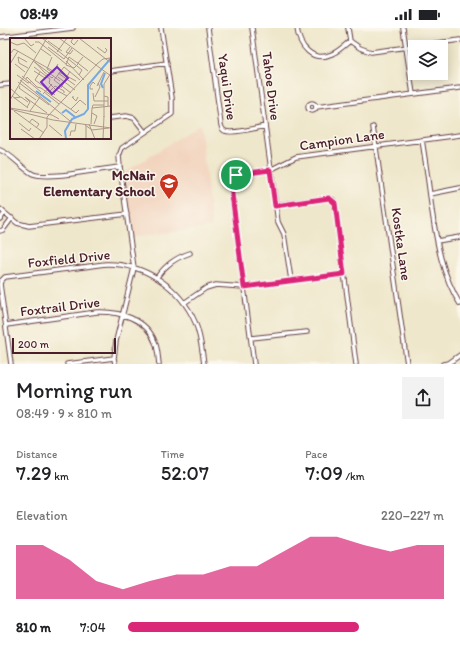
<!DOCTYPE html>
<html lang="en">
<head>
<meta charset="utf-8">
<style>
  body { margin:0; font-family:Itim,sans-serif; background:#f2f2f2; color:#202124; height:100vh; display:flex; flex-direction:column; font-size:15px; white-space:nowrap }
  * { box-sizing:border-box; margin:0 }
  p { font-size:13px; color:#757577 }
  .icon { flex:none; width:22px; height:22px; fill:none; stroke:currentColor; stroke-width:2; stroke-linecap:round; stroke-linejoin:round }
  .map { position:relative; height:336px; overflow:hidden }
  .side { display:flex; flex-direction:column; background:#fff; flex:1 }
  .side>* { flex:none }
  .tools { position:absolute; left:408px; top:12px; display:grid; gap:8px }
  .tools a { display:grid; place-items:center; width:40px; height:40px; border-radius:0px; background:#fff; box-shadow:0 2px 10px #0003; font-size:20px }
  .scale { position:absolute; left:12px; bottom:10px; width:104px; box-sizing:border-box; padding-left:4px; border:2px solid #4a1f2b; border-top:0; font-size:11px; line-height:14px; white-space:nowrap; color:#4a1f2b; -webkit-text-stroke:3px #fbf7ec; paint-order:stroke }
  .pin { position:absolute; display:grid; place-items:center; width:34px; height:34px; color:#fff; margin:-17px; border:2px solid #fff; border-radius:50%; box-shadow:0 1px 4px #0007 }
  .round { display:grid; place-items:center; flex:none; width:42px; height:42px; border-radius:0px; background:#f2f2f2 }
  .overview { display:flex; align-items:center; justify-content:space-between; height:68px; padding:0 16px }
  h1 { font-size:22px; font-weight:600; line-height:30px }
  .metrics { display:grid; grid-template-columns:repeat(3,1fr); gap:6px; height:68px; padding:4px 16px }
  .metrics div { display:grid; align-content:center }
  .metrics b { font-size:20px; font-weight:600 }
  .metrics small { font-size:11px; font-weight:400 }
  .metrics p { font-size:11px }
  .chart { height:112px; padding:8px 16px }
  .chart p { display:flex; justify-content:space-between }
  .chart svg { width:100%; height:72px; margin-top:4px; fill:#db2777; opacity:.7 }
  ul { padding:0 16px; list-style:none; font-size:13px }
  li { display:grid; grid-template-columns:64px 48px 1fr; align-items:center; height:30px }
  li i { height:10px; border-radius:5px; background:#db2777 }
  .status { display:flex; justify-content:space-between; align-items:center; height:28px; padding:0 20px; background:#fff; direction:ltr }
  .status svg { height:11px; fill:currentColor }
  .map>svg:first-child { display:block }
  .built { fill:#f2d4be }
  .lines { fill:none; stroke-linecap:round; stroke-linejoin:round }
  .street-casing { stroke:#633d43; stroke-width:5.5 }
  .street { stroke:#fff; stroke-width:3.5 }
  .route-casing { stroke:#fff; stroke-width:8 }
  .route { stroke:#db2777; stroke-width:5 }
  .labels { text-anchor:middle; dominant-baseline:central; stroke-width:3; stroke-linejoin:round; paint-order:stroke }
  .street-label { font-size:14px; fill:#4a1f2b; stroke:#fbf7ec }
  .poi-label { font-size:14px; font-weight:bold; fill:#4a1f2b; stroke:#fbf7ec; text-anchor:end }
  .inset-river { fill:none; stroke:#76a9e2; stroke-width:2 }
  .inset-road { fill:none; stroke:#ad978b; stroke-width:1 }
  .view { fill:#7b2cbf; fill-opacity:0.15; stroke:#7b2cbf; stroke-width:2 }
  .inset-edge { fill:none; stroke:#4a1f2b; stroke-width:2 }
</style>
</head>
<body>
<div class="status"><b>08:49</b><svg viewBox="0 0 49 12"><path d="M0 12V9h3v3zM5 12V6h3v6zM10 12V3h3v9zM15 12V0h3v12zM26 1h20v11H26zM47 4h2v5h-2z"/></svg></div>
<div class="map">
<svg width="460" height="336" viewBox="0 0 460 336">
  <rect width="100%" height="100%" fill="#fbf7ec"/>
  <filter id="ink" filterUnits="userSpaceOnUse"><feTurbulence type="fractalNoise" baseFrequency=".025" numOctaves="2"/><feDisplacementMap in="SourceGraphic" scale="8" xChannelSelector="R" yChannelSelector="G"/><feConvolveMatrix kernelMatrix="1 2 1 2 8 2 1 2 1" color-interpolation-filters="sRGB"/></filter>
  <filter id="wash" filterUnits="userSpaceOnUse"><feTurbulence type="fractalNoise" baseFrequency=".012" numOctaves="4" result="noise"/><feDisplacementMap in="SourceGraphic" scale="16" xChannelSelector="R" yChannelSelector="G"/><feGaussianBlur stdDeviation="0.9" result="paint"/><feColorMatrix in="noise" values="0 0 0 0 0 0 0 0 0 0 0 0 0 0 0 0 0 1.4 0 .05"/><feComposite in="paint" operator="in"/></filter>
  <g filter="url(#wash)">
    <rect width="100%" height="100%" fill="#efe7cb"/>
    <path class="built" d="M200,96L212,199L133,209L124,145Z"/>
  </g>
  <g filter="url(#ink)">
    <g class="lines">
      <g class="street-casing">
        <path id="street" d="M208,0L221,97C222,100 222,102 225,103C231,106 257,100 265,98
          M252,0L278,194L284,206L291,252
          M297,0C299,18 312,35 332,26C339,23 345,17 350,13
          M348,0L350,13
          M403,0L413,66
          M0,9L73,0
          M350,13L360,20L371,24L460,12
          M110,43L167,35
          M0,57L11,56
          M308 79a4 4 0 1 1 8 0a4 4 0 1 1-8 0Z
          M316,79L460,60
          M110,90L126,88L134,90L145,104
          M373,99L407,336
          M422,112C426,136 429,159 432,183C437,216 442,247 460,276
          M0,122C13,127 21,140 33,146C48,152 101,141 120,139
          M231,149L236,147L270,142L296,129L460,107
          M231,149L230,153L254,336
          M430,166L460,160
          M333,172L335,175L356,336
          M275,177L329,170L333,172
          M0,181L17,195L29,198L127,186
          M0,191L5,185
          M0,203L3,202L12,190
          M437,213L460,209
          M157,249C166,237 175,230 190,225
          M184,275L206,260L216,257L244,259L344,246
          M6,297L97,284C119,283 147,291 155,314C158,321 158,329 159,336
          M251,310L307,304
          M11,336L0,256L1,253L5,249C29,246 52,243 75,240C85,239 96,237 106,236C144,235 180,259 195,294C201,308 202,322 204,336
          M67,336L114,330
          M115,336L114,330L116,313L134,240L120,139L119,128L122,120L172,86V70L161,0
          M443,336L449,335L460,327"/>
      </g>
      <use href="#street" class="street"/>
    </g>
  </g>
  <g class="lines" filter="url(#ink)">
    <g class="route-casing">
      <path id="route" d="M270,142L275,178L329,170L335,175L344,246L244,259L230,151L235,147Z"/>
    </g>
    <use href="#route" class="route"/>
  </g>
  <defs>
    <g id="school-pin" transform="scale(1)"><path d="M0 17L-7.5 6A9.5 9.5 0 1 1 7.5 6Z" fill="#c8321e" stroke="#fbf7ec"/><path d="M0-5L7-2L0 1L-7-2ZM-4 1L0 2.5L4 1V4Q0 6-4 4Z" fill="#fff"/></g>
  </defs>
  <g fill-rule="evenodd">
    <use href="#school-pin" x="169" y="155"/>
  </g>
  <g class="labels">
    <g class="street-label">
      <text transform="translate(271 58) rotate(83)">Tahoe Drive</text>
      <text transform="translate(227 59) rotate(82)">Yaqui Drive</text>
      <text transform="translate(342 112) rotate(-8)">Campion Lane</text>
      <text transform="translate(401 216) rotate(82)">Kostka Lane</text>
      <text transform="translate(69 231) rotate(-6)">Foxfield Drive</text>
      <text transform="translate(60 279) rotate(-7)">Foxtrail Drive</text>
    </g>
    <g class="poi-label">
      <text x="155" y="147">McNair<tspan x="155" dy="16">Elementary School</tspan></text>
    </g>
  </g>
  <g transform="translate(10 10)">
    <rect width="101" height="101" fill="#efe7cb"/>
    <path class="inset-river" d="M93,50L91,46L95,35M26,53L41,64M52,75L56,72L65,79M56,101L55,93L62,81L74,76L78,71V47L101,20"/>
    <path class="inset-road" d="M14,0L21,8L24,6M32,0L72,32L69,37M49,0L101,38M63,0L61,4L64,7L68,2M69,0L101,25M38,3L52,13M0,4L7,7L14,5L26,15M25,4H29L56,26M38,9L54,21L62,10M60,9L56,14L60,16L63,12M87,9L95,15L97,12L95,10M31,11L41,18M47,14L57,0M1,18L0,16L4,11L43,33M42,19L37,31L43,35L48,26M73,19L68,25V26L64,30L56,27L59,19L66,24L68,25L69,26L78,33M23,23L50,43M56,23L74,42M17,24L8,19L9,25L18,30M25,24L34,34L42,40L43,39M0,26L8,13M5,26L15,34M87,26L93,21L100,20M24,29L40,41L39,45L46,52L57,58M24,33L35,40M30,34L25,42L37,51M49,34L66,43M48,35L65,47M7,37L18,45L21,44M12,38L31,54M48,39L65,52M16,41L17,39L27,49L31,50L66,75L69,72M10,42L60,83M44,42L54,29L70,42M44,42L61,55M8,44L39,67M10,48L9,50L26,62M87,48L94,34M0,50L10,59M51,50L60,33M83,51H80V48L83,44L85,46M34,54L49,66M83,55L84,63H98M33,56L42,46M45,57L40,53L45,48L54,53V55M2,58L18,70M94,58L98,59V68M15,59L37,75M15,59L20,64L17,69M64,59H62L66,63L68,59M85,59L90,49L88,45M4,60L11,59L18,64M0,62L37,0M0,70L42,77L49,81M82,70L83,67H94M0,71L43,82L101,90M61,71L70,62L76,67M4,73L34,95M20,73L30,59M82,75L87,78L84,86M37,79L88,25M94,79V46L101,35M9,85L19,93L21,90M19,85L22,81L29,86L26,90M79,86L85,101M81,86L82,70L101,68M39,87L52,98M75,87L82,92L99,90M76,88V101M11,91L25,101M60,98L61,93H65L66,86M29,101L37,89V79M93,101L94,78"/>
    <path class="view" d="M47,29L58,40L42,56L31,44Z"/>
    <rect width="101" height="101" class="inset-edge"/>
  </g>
</svg>
<div class="tools">
<a><svg class="icon" aria-label="layers" viewBox="0 0 24 24"><path d="M12 4l9 5-9 5-9-5zM3 14l9 5 9-5"/></svg></a>
</div>
<div class="scale">200 m</div>
<div class="pin" style="left:236px;top:147px;background:#1e9e55"><svg class="icon" aria-label="arrive" viewBox="0 0 24 24"><path d="M6 21V4h12l-3 4 3 4H6"/></svg></div>
</div>
<section class="side">
<div class="overview"><div><h1>Morning run</h1><p>08:49 · 9 × 810 m</p></div><a class="round"><svg class="icon" aria-label="share" viewBox="0 0 24 24"><path d="M12 15V3M7 8l5-5 5 5M5 13v7h14v-7"/></svg></a></div>
<div class="metrics">
<div><p>Distance</p><b>7.29<small> km</small></b></div>
<div><p>Time</p><b>52:07</b></div>
<div><p>Pace</p><b>7:09<small> /km</small></b></div>
</div>
<div class="chart"><p><span>Elevation</span>220–227 m</p>
<svg viewBox="0 0 160 44" preserveAspectRatio="none"><path d="M0 44V11L10 11L20 20L30 33L40 38L50 33L60 29L70 29L80 24L90 24L100 15L110 6L120 6L130 11L140 15L150 11L160 11V44z"/></svg>
</div>
<ul>
<li><b>810 m</b>7:04<i style="width:73%"></i></li>
</ul>
</section>
</body>
</html>
